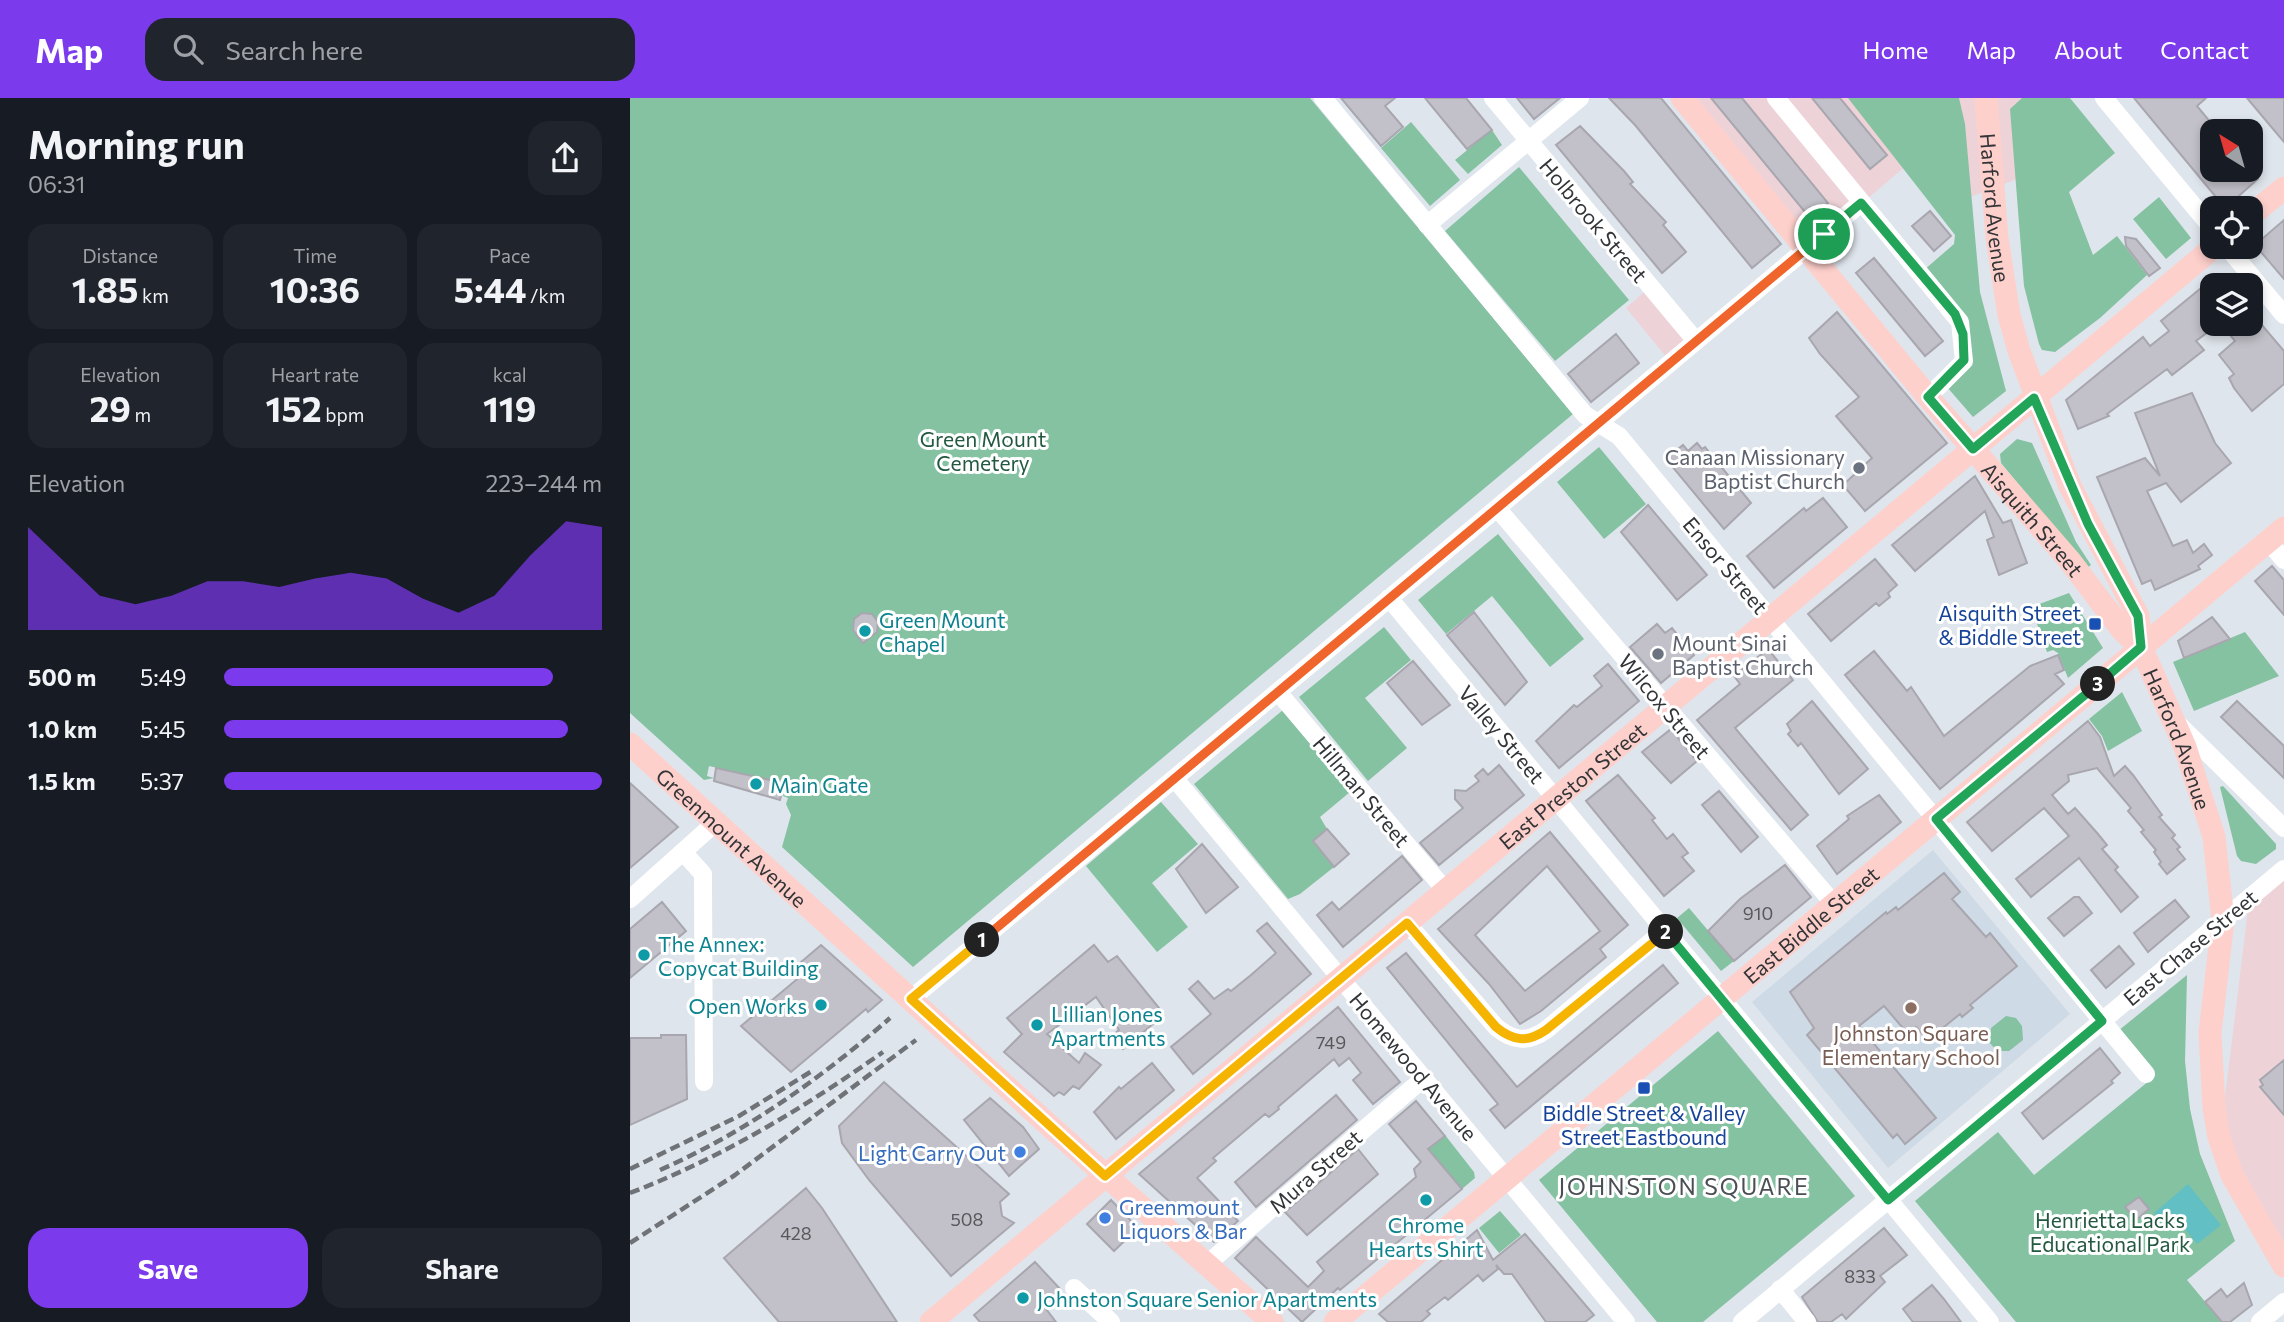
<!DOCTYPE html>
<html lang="en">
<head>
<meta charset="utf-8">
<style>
  body { margin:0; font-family:Commissioner,sans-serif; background:#20242c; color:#f1f3f6; height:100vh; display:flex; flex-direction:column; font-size:26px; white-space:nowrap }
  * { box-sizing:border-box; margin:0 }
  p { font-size:23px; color:#9ea1a6 }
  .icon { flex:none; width:38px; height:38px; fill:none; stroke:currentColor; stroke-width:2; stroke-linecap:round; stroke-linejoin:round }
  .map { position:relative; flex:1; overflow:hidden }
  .drawer { display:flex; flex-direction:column; background:#171b24; width:630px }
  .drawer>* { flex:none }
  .needle { width:46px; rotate:323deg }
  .controls { position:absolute; left:1570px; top:21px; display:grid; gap:14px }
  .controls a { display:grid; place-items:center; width:63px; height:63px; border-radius:14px; background:#171b24; box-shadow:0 4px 10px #0003; font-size:35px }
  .pin { position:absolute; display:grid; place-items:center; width:60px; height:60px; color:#fff; margin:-30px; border:4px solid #fff; border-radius:50%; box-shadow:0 2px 7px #0007 }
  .km { position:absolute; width:35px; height:35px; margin:-18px; border-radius:50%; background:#222; color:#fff; font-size:19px; line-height:35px; text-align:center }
  .round { display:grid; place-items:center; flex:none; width:74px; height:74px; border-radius:21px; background:#20242c }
  .head { display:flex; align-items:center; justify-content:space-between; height:119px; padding:0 28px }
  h1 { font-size:38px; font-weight:700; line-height:52px }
  .metrics { display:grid; grid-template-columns:repeat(3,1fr); gap:10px; height:119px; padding:7px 28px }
  .metrics div { display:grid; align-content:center; border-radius:18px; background:#20242c; text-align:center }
  .metrics b { font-size:35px; font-weight:700 }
  .metrics small { font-size:19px; font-weight:400 }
  .metrics p { font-size:19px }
  .chart { height:196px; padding:14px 28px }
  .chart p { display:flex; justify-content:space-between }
  .chart svg { width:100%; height:126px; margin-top:7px; fill:#7c3aed; opacity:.7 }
  .button { display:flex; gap:14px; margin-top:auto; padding:14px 28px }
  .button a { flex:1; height:80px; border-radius:21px; background:#7c3aed; color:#fff; font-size:28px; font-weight:700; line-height:80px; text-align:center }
  .button a+a { background:#20242c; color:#f1f3f6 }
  ul { padding:0 28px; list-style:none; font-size:23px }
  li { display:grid; grid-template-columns:112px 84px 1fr; align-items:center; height:52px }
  li i { height:18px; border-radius:9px; background:#7c3aed }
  header { display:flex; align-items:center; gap:42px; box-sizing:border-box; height:98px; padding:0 35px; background:#7c3aed; color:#fff }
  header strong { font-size:33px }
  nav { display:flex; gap:38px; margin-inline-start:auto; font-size:24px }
  .search { width:490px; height:63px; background:#20242c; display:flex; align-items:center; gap:18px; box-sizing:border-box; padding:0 24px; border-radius:21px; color:#9ea1a6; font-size:26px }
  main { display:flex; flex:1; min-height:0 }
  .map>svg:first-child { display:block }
  .commercial { fill:#edd3d8 }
  .built { fill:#cedae5 }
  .green { fill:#84c2a2 }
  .water { fill:#62bfc3 }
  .building { fill:#c2c0c8; stroke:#a8a6ae; stroke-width:2; fill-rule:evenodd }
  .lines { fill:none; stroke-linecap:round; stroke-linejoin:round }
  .minor { stroke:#fff; stroke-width:18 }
  .major { stroke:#fed0cc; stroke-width:23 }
  .rail { stroke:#6f7377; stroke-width:4.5; stroke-dasharray:10 5; stroke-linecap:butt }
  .split-1-casing { stroke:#fff; stroke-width:14 }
  .split-2-casing { stroke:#fff; stroke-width:14 }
  .split-3-casing { stroke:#fff; stroke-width:14 }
  .split-4-casing { stroke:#fff; stroke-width:14 }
  .split-1 { stroke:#f0652b; stroke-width:9 }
  .split-2 { stroke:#f5b400; stroke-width:9 }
  .split-3 { stroke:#22a559; stroke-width:9 }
  .split-4 { stroke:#22a559; stroke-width:9 }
  .worship-dot { fill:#6b7280; stroke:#fff; stroke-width:2.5 }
  .transit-dot { fill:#1a4fb4; stroke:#fff; stroke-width:2.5 }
  .culture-dot { fill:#0f9aa8; stroke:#fff; stroke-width:2.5 }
  .education-dot { fill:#8d6e63; stroke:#fff; stroke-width:2.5 }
  .shop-dot { fill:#3f7fe0; stroke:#fff; stroke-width:2.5 }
  .labels { text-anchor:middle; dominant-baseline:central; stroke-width:6; stroke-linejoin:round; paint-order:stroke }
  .number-label { font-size:18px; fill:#56575b }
  .street-label { font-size:21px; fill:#323437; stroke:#fff }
  .park-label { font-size:21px; fill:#235941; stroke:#fff }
  .worship-label { font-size:21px; fill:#5b616d; stroke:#fff; text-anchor:end }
  .transit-label { font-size:21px; fill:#164399; stroke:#fff; text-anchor:end }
  .culture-label { font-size:21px; fill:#0d838f; stroke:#fff; text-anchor:start }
  .education-label { font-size:21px; fill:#785e54; stroke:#fff }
  .shop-label { font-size:21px; fill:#366cbe; stroke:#fff; text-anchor:end }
  .neighbourhood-label { font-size:23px; letter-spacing:2px; fill:#4a4f54; stroke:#fff }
</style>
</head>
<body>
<header>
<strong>Map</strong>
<div class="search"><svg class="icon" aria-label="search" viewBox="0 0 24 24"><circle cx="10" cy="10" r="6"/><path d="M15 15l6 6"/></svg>Search here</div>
<nav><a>Home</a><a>Map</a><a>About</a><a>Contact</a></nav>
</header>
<main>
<section class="drawer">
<div class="head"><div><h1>Morning run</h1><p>06:31</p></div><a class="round"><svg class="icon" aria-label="share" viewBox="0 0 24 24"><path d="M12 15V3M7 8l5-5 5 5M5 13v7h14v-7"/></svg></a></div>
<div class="metrics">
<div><p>Distance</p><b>1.85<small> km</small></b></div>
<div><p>Time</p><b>10:36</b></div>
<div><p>Pace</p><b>5:44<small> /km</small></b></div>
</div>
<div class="metrics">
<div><p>Elevation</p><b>29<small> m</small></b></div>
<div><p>Heart rate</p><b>152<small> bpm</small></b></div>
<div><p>kcal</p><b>119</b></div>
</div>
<div class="chart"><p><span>Elevation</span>223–244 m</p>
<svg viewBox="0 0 160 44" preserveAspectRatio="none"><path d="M0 44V8L10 20L20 32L30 35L40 32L50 27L60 27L70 29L80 26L90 24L100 26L110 33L120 38L130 32L140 18L150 6L160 8V44z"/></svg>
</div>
<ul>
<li><b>500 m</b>5:49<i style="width:87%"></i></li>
<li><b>1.0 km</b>5:45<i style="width:91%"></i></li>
<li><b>1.5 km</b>5:37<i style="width:100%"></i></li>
</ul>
<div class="button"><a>Save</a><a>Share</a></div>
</section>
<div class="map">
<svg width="1654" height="1224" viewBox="0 0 1654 1224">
  <rect width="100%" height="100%" fill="#dfe5ec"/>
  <path class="commercial" d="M1056,0H1410L1429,65L1335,101L1311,38L1181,149Z
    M1019,190L1066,246L1042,266L996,210Z
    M1654,767V1168L1591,1031L1620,796Z"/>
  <path class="built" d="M1303,752L1440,916L1258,1070L1122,904Z"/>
  <path class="green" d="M0,0H680L943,316L283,869L152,749L161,717L156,706L158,700L151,697L154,685L79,668L77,678L84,680L74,682L0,615Z
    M1218,0H1329L1335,26L1350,194L1376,293L1343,319L1317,289L1338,259L1294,172L1324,146L1325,137Z
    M1392,0H1440L1485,55L1439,94L1463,157L1487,138L1517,177L1470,220L1425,254L1412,252L1409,246L1394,188L1380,11Z
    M781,24L830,82L800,108L751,50Z
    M862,32L872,47L838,76L825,62Z
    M889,69L999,202L925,263L815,133Z
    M1529,99L1561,140L1536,161L1503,121Z
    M1387,341L1402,345L1446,444L1461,467L1457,470L1371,365L1370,356Z
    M969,349L1016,406L974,441L927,384Z
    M868,436L954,541L920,569L862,498L816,536L788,502Z
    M1439,495L1473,550L1438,580L1428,555L1423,552L1417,554L1401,509Z
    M754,529L781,562L735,600L777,650L738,683L669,599Z
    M1615,534L1649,578L1564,613L1543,564Z
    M1492,594L1512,633L1478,653L1472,638L1459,621Z
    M653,612L720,694L690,719L697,731L683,743L704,769L670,796L658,801L564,686Z
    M1593,688L1646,746V751L1626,766L1611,763L1607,758L1590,689Z
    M531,704L568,746L522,785L558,829L527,854L456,768Z
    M1059,810L1104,863L1091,873L1047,820Z
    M1557,877L1555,963L1560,1011L1570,1056L1605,1143L1557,1182L1592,1224H1386L1285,1103L1368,1034L1404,1077L1525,978L1488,933Z
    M1376,918L1386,920L1392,928L1393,942L1379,953H1367L1359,944L1361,930Z
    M1088,933L1225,1098L1073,1224H1027L909,1082Z
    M815,1037L844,1074L845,1080L832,1091L798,1051Z
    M870,1113L891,1137L869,1155L849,1130Z"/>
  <path class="water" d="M1558,1086L1591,1127L1567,1146L1548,1122L1533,1126L1524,1115Z"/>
  <path class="building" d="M711,0H765L755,8L773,29L751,48Z
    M795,0H836L862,32L837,51Z
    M887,0H930L904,21Z
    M979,0H1031L1151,146L1122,170L1005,27Z
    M1081,0H1112L1198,105L1180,120Z
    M1182,0H1210L1257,57L1240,71Z
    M1504,0H1576L1567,8L1582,26V72H1620L1628,81L1595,110Z
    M1617,0H1654V44L1638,25Z
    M950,28L994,73L1003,84L1000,86L1036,124L1033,127L1056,154L1032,175L926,47Z
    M1300,113L1321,138L1304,153L1282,128Z
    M1654,122V181L1625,147Z
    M1495,139L1506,141L1530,170L1519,178L1496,148Z
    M1244,160L1313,243L1295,258L1226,175Z
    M1582,181V231L1566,243L1574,252L1542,277L1537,271L1477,316L1479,318L1448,331L1436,302L1513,239L1520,248L1539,233L1531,223Z
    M1620,213L1654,253V286L1622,313L1604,290L1599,280L1604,276L1589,257L1605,243L1591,226H1620Z
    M1207,214L1317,345L1235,413L1213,387L1242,360L1206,318L1229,299L1190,256L1179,240Z
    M986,236L1009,265L961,304L938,276Z
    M1562,295L1585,345L1601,365L1551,404L1536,385L1517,393L1543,448L1557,442L1563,455L1574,446L1582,457L1568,468L1570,471L1525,492L1521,482L1512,486L1467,379L1515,360L1530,378L1505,315Z
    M1067,345L1072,351L1075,349L1121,405L1094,431L1036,361L1053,347L1058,353Z
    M1345,378L1373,425L1381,422L1397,465L1369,477L1357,442L1364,439L1355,413L1285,473L1262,447Z
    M1193,400L1217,429L1144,490L1117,458L1174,410L1176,413Z
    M1018,407L1077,477L1047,502L991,434Z
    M1245,461L1267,487L1258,495L1260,499L1255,503L1249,508L1246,505L1201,543L1178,516Z
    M1642,468L1654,482V517L1625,483Z
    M844,514L897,584L875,607L817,537Z
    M232,515L242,516L248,524L247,534L233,545L223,532L224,521Z
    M1582,519L1600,541L1554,560L1548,543Z
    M1027,526L1035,535L1042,530L1064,557L1031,585L1000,549Z
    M1138,551L1163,582L1105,630L1178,717L1161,732L1067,622L1110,586L1104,578Z
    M1244,553L1277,593L1281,589L1314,638L1400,568L1428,557L1434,572L1425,576L1434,586L1310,691L1215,577Z
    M783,563L820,607L792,627L757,585Z
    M978,566L1009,603L929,670L906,643L944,607L947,609L972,588L964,578Z
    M1182,603L1238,671L1209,696L1171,645L1168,648L1158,636L1161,633L1157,626Z
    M1607,603L1654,648V680L1591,619Z
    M1458,623L1470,639L1484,678L1495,668L1503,677L1532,717L1529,719L1545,737L1542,740L1550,749L1547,751L1555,761L1537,776L1529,766L1531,764L1524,754L1526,752L1511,734L1514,732L1498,713L1501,710L1467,670L1438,677L1439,683L1422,697L1438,716L1445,710L1468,736L1477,747L1472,751L1488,769L1485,772L1508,799L1491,814L1449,760L1401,799L1386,781L1439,738L1414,710L1362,753L1337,724Z
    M1041,631L1067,663L1041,685L1012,654Z
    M869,667L894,697L809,767L790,745L833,710L825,701V692L836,693L849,683L845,678L853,671L858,677Z
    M86,670L154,685L150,702L84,683Z
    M988,677L1025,720L1022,722L1037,741L1043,736L1058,755L1052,759L1064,773L1034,798L956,703Z
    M0,685L48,729L0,770Z
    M1089,693L1128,739L1111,754L1072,707Z
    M1249,697L1271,724L1207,776L1187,748L1219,721L1217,718Z
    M697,731L719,756L704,769L683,743Z
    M920,734L998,827L970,851L976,859L911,913L890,926L859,886L808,831ZM917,768L970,833L895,893L845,837Z
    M572,746L608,789L576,815L546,771Z
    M772,758L792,782L713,849L687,817L702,804L709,812Z
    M1155,767L1181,799L1104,863L1078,833L1110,801Z
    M1314,775L1330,794L1322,801L1356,839L1360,835L1387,868L1340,907L1343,910L1332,919L1330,916L1298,942L1286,929L1278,936L1254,908L1229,928L1306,1020L1275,1046L1267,1036L1263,1040L1177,937L1184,930L1160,894L1256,814L1257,816L1266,809L1268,812Z
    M1444,799H1449L1462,815L1434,838L1418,820Z
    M1545,802L1559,819L1518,854L1504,835Z
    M32,804L56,833L0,880V831Z
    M637,825L681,876L563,976L541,949L581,916L559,891L568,883L584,901L598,891L601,893L621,877L646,855L627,833Z
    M191,847L252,902L238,914L236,911L161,974L111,928L178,872L171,864Z
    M464,847L478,864L487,858L529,910L525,914L529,921L493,951L484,936L489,932L466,899L417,936L449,965L455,955L471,967L449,991L443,988L434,997L429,994L424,998L374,954L392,936L377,920Z
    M1489,848L1504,866L1476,890L1461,872Z
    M776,855L887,989L1033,867L1048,885L875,1030L860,1012L868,1006L757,870Z
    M708,909L770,984L743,1006L723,982L731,975L719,960L709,968L704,961L648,1009L649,1011L639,1019L635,1016L583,1060L586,1063L567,1080L608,1123L584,1144L509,1076Z
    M31,937H56L57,1001L0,1027V940H31Z
    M1470,950L1490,975L1481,983L1483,985L1413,1041L1392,1015Z
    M1654,962V1017L1630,989L1633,987L1630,982Z
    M522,965L544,992L486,1041L464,1014L489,989L491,991Z
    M254,984L379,1096L370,1104L372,1118L384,1125L321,1178L239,1082L212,1045L209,1028Z
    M706,997L727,1022L626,1109L605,1084Z
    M360,1000L393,1029L409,1051L379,1078L334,1022Z
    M786,1003L815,1038L798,1051L832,1091L710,1192L708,1190L672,1224L605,1160L626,1139L678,1189L694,1173L687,1164L786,1079L784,1071L791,1064L759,1026Z
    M728,1051L748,1076L677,1137L655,1114Z
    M176,1090L192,1110L267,1224H149L94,1160Z
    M1509,1099L1519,1111L1506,1122L1495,1109Z
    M481,1102L508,1130L484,1153L457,1126Z
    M1254,1130L1277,1157L1250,1178L1255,1184L1216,1221L1212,1216L1201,1224H1188L1172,1199Z
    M847,1132L863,1162L895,1136L964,1217L955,1224H916L882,1176H874L866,1167L868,1171L853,1183L848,1177L818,1202L815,1199L797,1213L800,1216L791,1224H758L749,1216Z
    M405,1164L431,1192L413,1207L426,1224H350L344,1217Z
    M1614,1185L1622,1207L1600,1224H1592L1575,1204L1591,1191L1597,1199Z
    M1302,1187L1314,1201L1331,1224H1283L1273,1211Z"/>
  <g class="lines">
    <path class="minor" d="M693,0L955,317L989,338L1516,976
      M863,0L1066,243
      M1146,0L1330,224L1334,263L1298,299
      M1474,0L1582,130
      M797,127L950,0
      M1597,149L1654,217
      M867,410L1204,806
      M1638,443L1654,462
      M759,500L1360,1224
      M648,594L816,793
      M1547,625L1654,730
      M545,681L996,1224
      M54,755L73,776V783L74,984
      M0,801L85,725
      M777,825L866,929C883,943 897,945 916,932L1035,832
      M281,901L1231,105
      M577,1166L794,980
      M444,1190L481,1224
      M1150,1191L1177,1224
      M1112,1224L1654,771
      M1630,1224L1654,1204"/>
    <g class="major">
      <path id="s1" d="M1052,0L1298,299L1440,463L1493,533L1511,549"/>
      <path id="s2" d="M1356,0L1367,140L1379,217L1389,253L1440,388L1508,518L1511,549L1555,649L1584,739L1593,822L1580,935L1584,1010L1589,1039L1602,1077L1654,1168"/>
      <path d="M1620,118L1654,90"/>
      <path id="s3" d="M0,646L422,1030L642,1224"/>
      <path id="s4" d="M301,1224L1584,149"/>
      <path id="s5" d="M705,1224L1654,430"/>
    </g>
    <path class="rail" d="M0,1071L109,1018L182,973
      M30,1072C116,1034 190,981 260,920
      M0,1095C91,1060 174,1010 253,954
      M0,1145L105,1077L286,942"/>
  </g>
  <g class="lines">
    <g class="split-1-casing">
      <path id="split-1" d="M352,842L1194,136"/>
    </g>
    <g class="split-2-casing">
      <path id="split-2" d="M352,842L281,901L475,1078L777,825L866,929C883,943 897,945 916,932L1036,834"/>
    </g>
    <g class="split-3-casing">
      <path id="split-3" d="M1036,834L1258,1102L1472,923L1306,721L1468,586"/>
    </g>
    <g class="split-4-casing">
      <path id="split-4" d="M1194,136L1231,105L1325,216L1333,236L1334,262L1298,299L1343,351L1404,300L1458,426L1508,518L1511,549L1468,586"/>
    </g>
    <use href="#split-1" class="split-1"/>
    <use href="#split-2" class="split-2"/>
    <use href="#split-3" class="split-3"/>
    <use href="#split-4" class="split-4"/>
  </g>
  <g class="worship-dot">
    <circle cx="1229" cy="370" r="7"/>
    <circle cx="1028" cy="556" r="7"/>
  </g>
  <g class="transit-dot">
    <rect x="1458" y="519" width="14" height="14" rx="3.5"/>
    <rect x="1007" y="983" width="14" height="14" rx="3.5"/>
  </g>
  <g class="culture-dot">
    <circle cx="235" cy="533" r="7"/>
    <circle cx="126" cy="686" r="7"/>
    <circle cx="14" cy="857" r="7"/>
    <circle cx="191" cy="907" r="7"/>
    <circle cx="407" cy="927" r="7"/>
    <circle cx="796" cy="1102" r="7"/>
    <circle cx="393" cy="1200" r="7"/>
  </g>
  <circle class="education-dot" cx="1281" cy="910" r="7"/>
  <g class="shop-dot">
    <circle cx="390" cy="1054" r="7"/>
    <circle cx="475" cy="1120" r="7"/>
  </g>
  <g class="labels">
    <g class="number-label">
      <text x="1128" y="815">910</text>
      <text x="701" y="944">749</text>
      <text x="337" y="1121">508</text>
      <text x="166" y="1135">428</text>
      <text x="1230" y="1178">833</text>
    </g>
    <g class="street-label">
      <text stroke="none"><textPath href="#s2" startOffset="110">Harford Avenue</textPath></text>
      <text transform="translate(964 122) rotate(50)">Holbrook Street</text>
      <text stroke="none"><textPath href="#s1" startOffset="548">Aisquith Street</textPath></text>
      <text transform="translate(1096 467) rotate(50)">Ensor Street</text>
      <text transform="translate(1035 608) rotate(50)">Wilcox Street</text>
      <text transform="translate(872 636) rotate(50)">Valley Street</text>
      <text stroke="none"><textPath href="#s2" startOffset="677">Harford Avenue</textPath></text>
      <text stroke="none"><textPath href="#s4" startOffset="836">East Preston Street</textPath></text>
      <text transform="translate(732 693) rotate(50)">Hillman Street</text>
      <text stroke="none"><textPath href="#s3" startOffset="138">Greenmount Avenue</textPath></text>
      <text stroke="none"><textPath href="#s5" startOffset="620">East Biddle Street</textPath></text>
      <text transform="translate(1560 849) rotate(-40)">East Chase Street</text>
      <text transform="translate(784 968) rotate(50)">Homewood Avenue</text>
      <text transform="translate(685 1073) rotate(-41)">Mura Street</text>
    </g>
    <g class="park-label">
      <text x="353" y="340">Green Mount<tspan x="353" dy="24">Cemetery</tspan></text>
      <text x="1480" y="1121">Henrietta Lacks<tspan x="1480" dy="24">Educational Park</tspan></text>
    </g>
    <g class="worship-label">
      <text x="1215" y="358">Canaan Missionary<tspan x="1215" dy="24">Baptist Church</tspan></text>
      <text x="1042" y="544" text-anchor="start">Mount Sinai<tspan x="1042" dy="24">Baptist Church</tspan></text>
    </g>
    <g class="transit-label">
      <text x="1451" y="514">Aisquith Street<tspan x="1451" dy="24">&amp; Biddle Street</tspan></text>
      <text x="1014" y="1014" text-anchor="middle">Biddle Street &amp; Valley<tspan x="1014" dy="24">Street Eastbound</tspan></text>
    </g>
    <g class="culture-label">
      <text x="249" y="521">Green Mount<tspan x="249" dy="24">Chapel</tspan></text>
      <text x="140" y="686">Main Gate</text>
      <text x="28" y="845">The Annex:<tspan x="28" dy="24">Copycat Building</tspan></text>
      <text x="177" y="907" text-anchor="end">Open Works</text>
      <text x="421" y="915">Lillian Jones<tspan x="421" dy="24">Apartments</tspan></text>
      <text x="796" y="1126" text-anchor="middle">Chrome<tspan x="796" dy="24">Hearts Shirt</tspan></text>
      <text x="407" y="1200">Johnston Square Senior Apartments</text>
    </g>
    <g class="education-label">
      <text x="1281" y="934">Johnston Square<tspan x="1281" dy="24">Elementary School</tspan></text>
    </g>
    <g class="shop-label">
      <text x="376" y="1054">Light Carry Out</text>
      <text x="489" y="1108" text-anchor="start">Greenmount<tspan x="489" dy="24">Liquors &amp; Bar</tspan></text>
    </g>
    <g class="neighbourhood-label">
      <text x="1054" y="1088">JOHNSTON SQUARE</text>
    </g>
  </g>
</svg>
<div class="controls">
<a><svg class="needle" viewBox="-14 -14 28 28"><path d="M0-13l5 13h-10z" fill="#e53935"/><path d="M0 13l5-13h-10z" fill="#9ea1a6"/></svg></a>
<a><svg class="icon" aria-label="locate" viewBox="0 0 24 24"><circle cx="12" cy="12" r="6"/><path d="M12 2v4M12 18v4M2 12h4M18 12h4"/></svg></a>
<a><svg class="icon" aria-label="layers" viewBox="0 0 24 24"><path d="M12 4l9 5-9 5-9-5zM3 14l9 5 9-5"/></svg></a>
</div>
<div class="pin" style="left:1194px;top:136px;background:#1e9e55"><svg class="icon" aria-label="arrive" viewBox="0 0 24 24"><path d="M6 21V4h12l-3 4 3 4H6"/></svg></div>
<b class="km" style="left:352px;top:842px">1</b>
<b class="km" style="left:1036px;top:834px">2</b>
<b class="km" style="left:1468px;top:586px">3</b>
</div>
</main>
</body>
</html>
